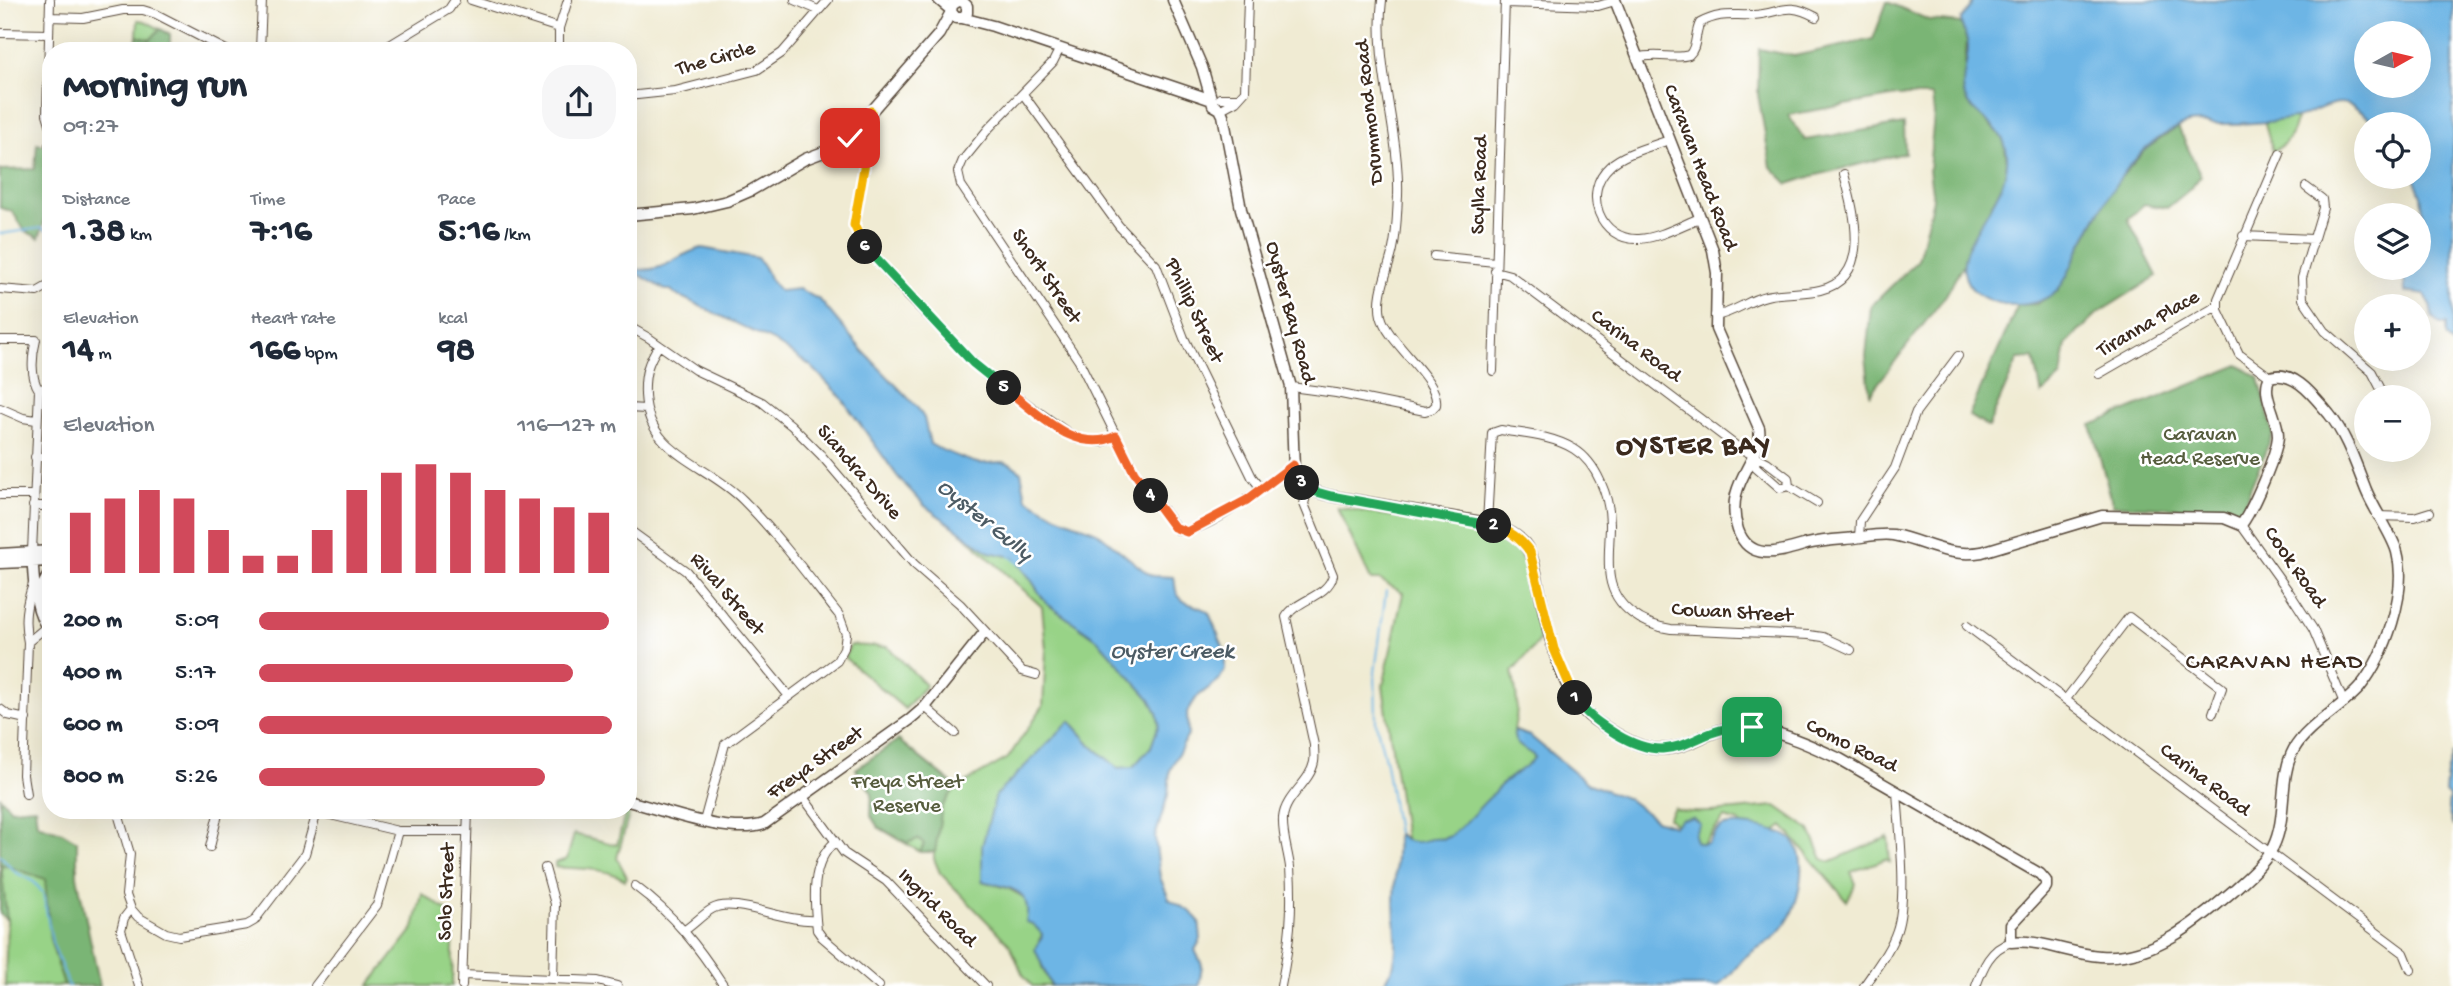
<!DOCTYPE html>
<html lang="en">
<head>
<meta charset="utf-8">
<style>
  body { margin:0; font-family:"Gochi Hand",sans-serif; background:#f6f6f7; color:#1f2937; height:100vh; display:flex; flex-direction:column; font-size:26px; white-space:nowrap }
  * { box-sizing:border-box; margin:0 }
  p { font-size:23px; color:#747a83 }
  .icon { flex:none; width:38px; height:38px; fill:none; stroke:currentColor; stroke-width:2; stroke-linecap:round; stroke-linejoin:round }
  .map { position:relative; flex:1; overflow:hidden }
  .sheet { position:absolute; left:42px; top:42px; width:595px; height:777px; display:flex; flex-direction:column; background:#fff; border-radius:28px; box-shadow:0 7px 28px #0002 }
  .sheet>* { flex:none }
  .needle { width:46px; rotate:82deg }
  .tools { position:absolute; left:2354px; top:21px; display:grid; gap:14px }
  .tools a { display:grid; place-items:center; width:77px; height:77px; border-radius:50%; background:#fff; box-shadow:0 7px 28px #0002; font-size:35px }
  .pin { position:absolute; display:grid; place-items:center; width:60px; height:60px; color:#fff; margin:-30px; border-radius:14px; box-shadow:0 4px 10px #0006 }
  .km { position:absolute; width:35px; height:35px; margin:-18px; border-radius:50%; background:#222; color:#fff; font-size:19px; line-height:35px; text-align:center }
  .round { display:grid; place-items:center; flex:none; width:74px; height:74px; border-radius:28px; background:#f6f6f7 }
  .headline { display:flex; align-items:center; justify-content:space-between; height:119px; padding:0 21px }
  h1 { font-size:38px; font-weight:700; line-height:52px }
  .metrics { display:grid; grid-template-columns:repeat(3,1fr); gap:10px; height:119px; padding:7px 21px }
  .metrics div { display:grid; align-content:center }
  .metrics b { font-size:35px; font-weight:700 }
  .metrics small { font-size:19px; font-weight:400 }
  .metrics p { font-size:19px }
  .chart { height:196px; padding:14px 21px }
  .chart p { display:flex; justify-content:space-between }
  .chart svg { width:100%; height:126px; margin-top:7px; stroke:#d1495b; stroke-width:6 }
  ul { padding:0 21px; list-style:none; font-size:23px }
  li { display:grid; grid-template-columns:112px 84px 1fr; align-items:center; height:52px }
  li i { height:18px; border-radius:9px; background:#d1495b }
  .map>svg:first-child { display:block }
  .green { fill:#98d387; stroke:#6a7e52; stroke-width:2 }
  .forest { fill:#7ab574; stroke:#5a7049; stroke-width:2 }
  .water { fill:#6db5e5; stroke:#547082; stroke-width:2; fill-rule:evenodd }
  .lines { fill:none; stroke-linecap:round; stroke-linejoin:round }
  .stream { stroke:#6db5e5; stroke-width:2 }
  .street-casing { stroke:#564739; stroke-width:10 }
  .secondary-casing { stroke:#564739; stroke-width:13 }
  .street { stroke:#fff; stroke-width:8 }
  .secondary { stroke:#fff; stroke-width:10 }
  .split-1-casing { stroke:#fff; stroke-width:14 }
  .split-2-casing { stroke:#fff; stroke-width:14 }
  .split-3-casing { stroke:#fff; stroke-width:14 }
  .split-4-casing { stroke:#fff; stroke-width:14 }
  .split-5-casing { stroke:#fff; stroke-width:14 }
  .split-6-casing { stroke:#fff; stroke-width:14 }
  .split-7-casing { stroke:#fff; stroke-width:14 }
  .split-1 { stroke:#22a559; stroke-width:9 }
  .split-2 { stroke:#f5b400; stroke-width:9 }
  .split-3 { stroke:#22a559; stroke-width:9 }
  .split-4 { stroke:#f0652b; stroke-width:9 }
  .split-5 { stroke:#f0652b; stroke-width:9 }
  .split-6 { stroke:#22a559; stroke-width:9 }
  .split-7 { stroke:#f5b400; stroke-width:9 }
  .labels { text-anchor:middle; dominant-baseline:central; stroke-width:5; stroke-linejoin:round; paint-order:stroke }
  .street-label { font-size:21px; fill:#3b2a1e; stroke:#fff }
  .park-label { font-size:21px; fill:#575d3e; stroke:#fff }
  .water-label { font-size:23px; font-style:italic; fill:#4c5b64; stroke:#fff }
  .neighbourhood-label { font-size:23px; letter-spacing:2px; fill:#3b2a1e; stroke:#fff }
  .district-label { font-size:28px; font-weight:bold; letter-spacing:2px; fill:#3b2a1e; stroke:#fff }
</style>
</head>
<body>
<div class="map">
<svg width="2453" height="986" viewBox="0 0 2453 986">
  <rect width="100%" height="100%" fill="#fff"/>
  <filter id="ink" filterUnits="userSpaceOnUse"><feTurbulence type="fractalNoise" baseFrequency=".0143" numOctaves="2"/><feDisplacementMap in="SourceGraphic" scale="14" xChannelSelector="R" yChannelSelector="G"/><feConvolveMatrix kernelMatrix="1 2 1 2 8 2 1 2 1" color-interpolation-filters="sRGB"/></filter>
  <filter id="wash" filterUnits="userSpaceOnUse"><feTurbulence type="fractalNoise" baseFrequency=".00686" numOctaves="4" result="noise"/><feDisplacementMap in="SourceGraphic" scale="28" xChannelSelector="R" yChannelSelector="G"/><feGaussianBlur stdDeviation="1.57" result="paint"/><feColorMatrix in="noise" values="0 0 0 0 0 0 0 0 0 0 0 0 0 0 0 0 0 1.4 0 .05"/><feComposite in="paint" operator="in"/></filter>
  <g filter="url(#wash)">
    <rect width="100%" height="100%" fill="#f0ebd3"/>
    <path class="green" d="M138,20L145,21L170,34V51H136Z
      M2296,118C2294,134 2287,143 2273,152L2264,120Z
      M1337,507L1494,533L1513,543L1525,563L1530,598L1540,640L1512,672C1517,693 1519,709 1514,730L1532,738L1547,758L1465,833L1413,860L1397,833L1405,839L1383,686L1403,593L1380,580H1371Z
      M961,532L989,552L1013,557L1030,578L1046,603L1097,639L1150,699L1157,712L1159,724L1156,735L1151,747L1133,767L1118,768L1092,746L1070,721L1035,757L982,881L1007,888L1025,898L1028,904V915L1042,934L1037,947L1042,967L1051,986H1032L1022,973L1010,945L940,873L934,859V852H920L878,827L871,816L872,793L856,769L898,740L957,787L1008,758L1043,706L1046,650L1042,607Z
      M850,645L888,647L926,685L905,709L845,658Z
      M1776,806L1810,830L1823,859L1829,862L1888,837L1890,862L1886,859L1851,872L1856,884L1847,901L1783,826L1775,832H1749L1739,822L1724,818L1700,847L1668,818L1674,808C1689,818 1754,807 1776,806Z
      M626,810L630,811L617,858L627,877L625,880C606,867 578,869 555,867V863L567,859L574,834L617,845Z
      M0,820L56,831L89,986H5L7,920L0,893Z
      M422,894L454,915L452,986H369L414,928Z"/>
    <path class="forest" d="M1887,2L1929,20L1961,23L1967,41L1965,66L1967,102L2004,139L2007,162L2004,182L1973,239L1964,263L1946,295L1870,394L1866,356L1871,306L1918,260L1933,199L1929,170L1934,114L1932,96H1897L1788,115L1805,140L1904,124L1905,153L1813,176L1788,184L1771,167L1758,95L1759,49L1794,56L1873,39Z
      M160,29L170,34V51H136L137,36L150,40Z
      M2178,127L2201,176L2190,189L2167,208L2144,204L2128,219L2157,276L2098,313L2066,344L2061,377L2042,394L2034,358L2018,359L1988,427L1969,415L2018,305L2037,304L2058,290L2113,186L2146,149Z
      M37,144L51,146V207H49L39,238L25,231L12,211L0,208V170L35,169Z
      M2239,365L2259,378L2273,433L2241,511L2113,505L2091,425Z
      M898,740L956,787L942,807L935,852H920L924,844L918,839L907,843L878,827L871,816L872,793L856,769Z
      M0,797L11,809L35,807L37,824L62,832L77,841V876L100,986H64L50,939L45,879L1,864L7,920L0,914Z"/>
    <path class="water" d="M1973,0H2453V345L2446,336V324H2440L2432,317L2430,303L2425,295L2405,292L2404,276H2390L2388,268H2418L2419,233L2425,227L2421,196L2414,177H2418V124C2407,124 2392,127 2382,124C2367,121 2358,103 2340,103C2325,103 2310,115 2295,118C2274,122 2243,124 2221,124C2210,125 2197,119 2185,124C2130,146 2105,201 2079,250C2072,264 2067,281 2056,291C2033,314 1970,309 1964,272C1958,238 2011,197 2007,155C2004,122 1974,120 1965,97C1959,81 1969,61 1968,45C1967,36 1961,28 1961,19L1971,6ZM2366,33H2418V86H2366Z
      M702,248L757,258C767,268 769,282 780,291L799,289L820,300L862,350L917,407L924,418L930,444C936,448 971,462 978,463C998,465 1003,455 1021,472L1026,498L1057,516L1097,532L1147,573L1154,576L1174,577C1176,583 1174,590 1178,595C1185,607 1200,604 1209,613L1225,651V669L1219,680L1197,697L1187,712L1188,735L1170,770L1168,795L1155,837L1160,877L1169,899L1191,912L1199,921L1201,939L1195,950L1202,965L1199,986H1051L1035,949L1041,940L1042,934L1033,924L1026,922C1033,888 1008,888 982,881V846L996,795L1070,721L1092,746L1118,768L1133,767L1151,747L1159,724L1157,712L1150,699L1097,639L1046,603L1030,578L1013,557L989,552L925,506L898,477L840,396L811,366L773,341L675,294L671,290H666L629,269C669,274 670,256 702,248Z
      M1514,731L1530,736L1587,783L1628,799L1656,820L1674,826L1682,819L1693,818L1700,824L1694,835L1696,842L1702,844L1708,843C1712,837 1716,830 1722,827C1737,821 1784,829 1794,842C1809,862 1798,906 1785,925C1773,943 1758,945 1744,958C1735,968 1729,978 1718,986H1381C1404,963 1394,929 1394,899C1395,877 1396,855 1397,833C1411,846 1416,842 1432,839C1438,838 1442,840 1448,837C1460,832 1489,796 1502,784C1512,774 1525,770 1535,757C1526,748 1512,747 1514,731Z
      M2453,753V826L2448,809L2449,797L2445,793L2447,773Z"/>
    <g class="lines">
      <path class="stream" d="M0,234L41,228L51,232
        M1010,556L1019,564
        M1386,591L1375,672L1376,723L1386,763L1397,833
        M0,855L15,872L34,882L43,893L52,942L69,986"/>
    </g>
  </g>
  <g filter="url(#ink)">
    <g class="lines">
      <g class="street-casing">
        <path id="street" d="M50,0L47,114L51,127
          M471,0L559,28
          M795,0L818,10
          M1505,3L1598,6L1615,1
          M49,17L83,18L123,10H143L156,14L228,51
          M0,33L49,34
          M1060,48L1053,62L989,128L963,160L958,172L961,185L1079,361L1134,472L1178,530C1203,538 1271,480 1293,465
          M260,51L262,0
          M380,51L449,9L455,0
          M559,51V28L568,0
          M1636,58C1657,52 1674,60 1689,55C1698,47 1694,34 1700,23C1721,12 1731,16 1753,15C1781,14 1785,0 1816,17
          M1023,94L1119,226L1156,265L1184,338L1252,477L1261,488
          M628,96L675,91L757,70L782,53L828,0
          M1220,98H1237
          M1223,108L1236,101L1245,91L1248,0
          M865,128L862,141L865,162L854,224L862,244L908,296L986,375L1077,439L1102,442L1116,437
          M1669,140C1650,147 1624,153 1610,166C1581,192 1600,241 1639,239C1659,238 1682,225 1700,218
          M49,145L51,143
          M850,147L863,149
          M2306,187L2322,199L2323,208L2302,278L2303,299L2325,331L2372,372L2385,397
          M2243,236L2313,239
          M1434,256L1495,262
          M1495,271L1510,275L1739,448L1767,462L1788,478L1789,486
          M0,289L37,292L51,284
          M1715,316C1734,313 1748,300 1766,296C1783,292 1802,294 1820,290C1873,278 1854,211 1844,174
          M628,326L649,338L695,370L762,402L791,425L821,455L914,564L960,604L1022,671L1036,675
          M0,340H36C32,355 30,377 39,390L32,552
          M659,345C648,362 644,374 645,395C648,455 708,464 743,500C778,535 808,576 839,615L846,634L844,648L837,661L725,744L704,821
          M1493,371L1505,0
          M2099,374L2217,306
          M2270,377L2239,354L2218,310V299L2280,154
          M1291,387L1336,393L1425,411L1432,409L1436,405C1440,379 1388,344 1381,316C1376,295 1389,269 1393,249C1397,231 1397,213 1398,196C1400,130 1374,66 1382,0
          M39,390L51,385
          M0,408L23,418L36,420
          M628,408L646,409
          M1753,455L1756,467L1780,488L1789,486L1817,503
          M35,457H51
          M0,495H33
          M33,506H51
          M2377,516L2414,517L2430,512
          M1487,523L1492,433L1501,430C1525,434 1553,436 1574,449C1597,463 1610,498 1610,524C1610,542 1607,560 1610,578C1615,608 1643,625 1671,629L1809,635L1823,637L1851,650
          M2241,525L2289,592L2313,629L2344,703
          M628,529L686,571L788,695
          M1859,538L1860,521L1895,468L1916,412L1958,356
          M1967,626L2404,953L2411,970
          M28,642L46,627
          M2066,699L2129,617L2222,688L2213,713
          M925,707L955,733
          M0,709L8,715L26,719
          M26,794L23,775L28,642C23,621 26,604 33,584
          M803,797L844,853L886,881L986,986
          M117,810L130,854L126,895L131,909L138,917L166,933L179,936L247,925L254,921L305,854L317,812
          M309,810L398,831H467
          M835,842C810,863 814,901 817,930L822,937L879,986
          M210,847L219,810
          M545,868L555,904L553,979
          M635,886C674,915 698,946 724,986
          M131,909L124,918L121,930L139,986
          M685,930C694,924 702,915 712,909C734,896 786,923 816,920
          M463,975L598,981L617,986
          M315,986L377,905L398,831
          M462,986L468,810
          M1281,986C1290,941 1293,913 1290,867C1288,851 1282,835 1283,818C1285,796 1310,783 1314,762C1315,757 1314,750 1314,745L1286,617C1297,599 1328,597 1333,575L1304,504L1308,488
          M1864,986C1876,968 1890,951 1897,930C1908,897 1899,828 1897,791
          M1976,986C1983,967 1990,949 2011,942"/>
      </g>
      <g class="secondary-casing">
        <path id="secondary" d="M939,0L951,10
          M955,0L963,2L967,6V13L962,18H956L951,12L952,5L958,1
          M1173,0L1202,67L1213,105L1220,109L1223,115L1241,209L1291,387L1294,470C1301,487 1314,492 1331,496L1487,523C1500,527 1514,532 1524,543C1535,557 1536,576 1540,593C1548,630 1559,688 1588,715C1596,722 1606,727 1615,733C1640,748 1660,755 1689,743C1706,736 1722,727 1739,727C1770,726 1812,746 1840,759L2040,874L2046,881V887L2011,925V942C2040,939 2070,954 2100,956C2152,960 2197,922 2234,890C2248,877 2264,864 2273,847C2288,817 2278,778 2294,749C2307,726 2342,708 2360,687C2385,655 2408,593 2397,552C2392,534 2374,510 2366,490C2356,465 2347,436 2329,414C2315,398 2295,369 2270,377C2260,393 2278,417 2278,435C2278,452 2252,511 2241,525L2224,518L2102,516L1982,552C1947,558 1925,541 1893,535C1878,533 1860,538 1845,539C1832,540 1819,541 1807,544C1783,551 1750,564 1738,530C1722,482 1764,461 1759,428L1716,329L1717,273L1713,250L1615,0
          M962,18L993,26L1212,100
          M628,215L693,209L727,201L750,191L805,159L842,145L939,34L951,12
          M32,552C34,579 33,611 51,633
          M0,554L51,551
          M0,563L51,561
          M42,601L44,583L51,570
          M628,801C663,810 730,836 764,824L911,719L925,707L984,633"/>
      </g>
      <use href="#street" class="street"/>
      <use href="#secondary" class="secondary"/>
    </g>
  </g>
  <g class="lines" filter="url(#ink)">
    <g class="split-1-casing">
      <path id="split-1" d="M1575,698C1585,714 1600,724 1616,734C1681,773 1692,723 1752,727"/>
    </g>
    <g class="split-2-casing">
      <path id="split-2" d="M1494,526C1510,530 1521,539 1530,552L1554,649L1575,698"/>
    </g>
    <g class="split-3-casing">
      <path id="split-3" d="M1302,483L1313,491L1331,496L1494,526"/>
    </g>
    <g class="split-4-casing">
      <path id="split-4" d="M1151,496L1174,527L1187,532L1247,500L1293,465L1302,483"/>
    </g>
    <g class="split-5-casing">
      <path id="split-5" d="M1004,388C1036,410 1074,456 1116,436L1134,472L1151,496"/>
    </g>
    <g class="split-6-casing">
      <path id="split-6" d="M865,247L973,363L1004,388"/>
    </g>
    <g class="split-7-casing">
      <path id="split-7" d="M850,138L871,111L862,141L865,162L854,225L865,247"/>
    </g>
    <use href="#split-1" class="split-1"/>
    <use href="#split-2" class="split-2"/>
    <use href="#split-3" class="split-3"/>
    <use href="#split-4" class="split-4"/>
    <use href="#split-5" class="split-5"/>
    <use href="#split-6" class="split-6"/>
    <use href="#split-7" class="split-7"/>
  </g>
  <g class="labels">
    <g class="street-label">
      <text transform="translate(716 60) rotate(-16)">The Circle</text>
      <text transform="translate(1371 112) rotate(-96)">Drummond Road</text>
      <text transform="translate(1699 168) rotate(69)">Caravan Head Road</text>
      <text transform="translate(1481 185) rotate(-88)">Scylla Road</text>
      <text transform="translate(1045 277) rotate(56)">Short Street</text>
      <text transform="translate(1193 311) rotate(65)">Phillip Street</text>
      <text transform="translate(1289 313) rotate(75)">Oyster Bay Road</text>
      <text transform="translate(2149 325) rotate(-30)">Tiranna Place</text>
      <text transform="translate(1635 347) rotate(37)">Carina Road</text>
      <text transform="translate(858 473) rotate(49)">Siandra Drive</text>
      <text transform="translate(2294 568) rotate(55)">Cook Road</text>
      <text transform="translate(726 595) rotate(49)">Rival Street</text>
      <text transform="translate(1732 614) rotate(3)">Cowan Street</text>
      <text transform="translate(1851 747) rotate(26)">Como Road</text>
      <text transform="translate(816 764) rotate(-35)">Freya Street</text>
      <text transform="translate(2204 781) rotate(37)">Carina Road</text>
      <text transform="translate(448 892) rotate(-88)">Solo Street</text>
      <text transform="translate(936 909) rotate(45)">Ingrid Road</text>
    </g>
    <g class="park-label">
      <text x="2200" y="436">Caravan<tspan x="2200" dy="24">Head Reserve</tspan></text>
      <text x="907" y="783">Freya Street<tspan x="907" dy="24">Reserve</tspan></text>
    </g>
    <g class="water-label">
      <text transform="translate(984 521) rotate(39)">Oyster Gully</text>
      <text x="1172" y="652">Oyster Creek</text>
    </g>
    <g class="neighbourhood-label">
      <text x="2275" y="663">CARAVAN HEAD</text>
    </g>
    <g class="district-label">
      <text x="1694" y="447">OYSTER BAY</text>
    </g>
  </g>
</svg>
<div class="tools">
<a><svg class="needle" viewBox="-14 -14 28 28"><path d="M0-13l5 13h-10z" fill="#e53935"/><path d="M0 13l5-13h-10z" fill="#747a83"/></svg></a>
<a><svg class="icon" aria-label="locate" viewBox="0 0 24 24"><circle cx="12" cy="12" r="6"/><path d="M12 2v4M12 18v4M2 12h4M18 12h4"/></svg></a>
<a><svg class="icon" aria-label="layers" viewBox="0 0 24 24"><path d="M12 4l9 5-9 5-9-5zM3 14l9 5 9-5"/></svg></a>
<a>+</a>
<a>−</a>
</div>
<div class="pin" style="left:1752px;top:727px;background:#1e9e55"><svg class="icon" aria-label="arrive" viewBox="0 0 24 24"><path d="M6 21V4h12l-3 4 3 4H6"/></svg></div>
<div class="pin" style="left:850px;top:138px;background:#d93025"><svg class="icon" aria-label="check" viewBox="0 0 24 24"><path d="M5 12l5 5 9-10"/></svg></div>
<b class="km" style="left:1575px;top:698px">1</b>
<b class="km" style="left:1494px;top:526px">2</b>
<b class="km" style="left:1302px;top:483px">3</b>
<b class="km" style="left:1151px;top:496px">4</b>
<b class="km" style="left:1004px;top:388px">5</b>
<b class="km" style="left:865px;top:247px">6</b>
<section class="sheet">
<div class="headline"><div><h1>Morning run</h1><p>09:27</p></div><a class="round"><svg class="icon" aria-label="share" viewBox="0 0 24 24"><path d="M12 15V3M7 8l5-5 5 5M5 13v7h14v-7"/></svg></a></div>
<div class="metrics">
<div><p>Distance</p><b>1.38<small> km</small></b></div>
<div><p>Time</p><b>7:16</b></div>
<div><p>Pace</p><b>5:16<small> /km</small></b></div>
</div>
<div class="metrics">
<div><p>Elevation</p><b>14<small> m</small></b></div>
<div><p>Heart rate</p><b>166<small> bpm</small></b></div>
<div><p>kcal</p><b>98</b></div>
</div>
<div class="chart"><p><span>Elevation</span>116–127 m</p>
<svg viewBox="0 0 160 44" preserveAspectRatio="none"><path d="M5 44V23M15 44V18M25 44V15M35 44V18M45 44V29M55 44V38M65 44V38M75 44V29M85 44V15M95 44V9M105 44V6M115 44V9M125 44V15M135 44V18M145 44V21M155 44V23"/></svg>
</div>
<ul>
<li><b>200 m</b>5:09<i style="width:98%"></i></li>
<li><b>400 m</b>5:17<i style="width:88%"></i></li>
<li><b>600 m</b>5:09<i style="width:99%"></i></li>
<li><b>800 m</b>5:26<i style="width:80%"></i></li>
</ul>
</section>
</div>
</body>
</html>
